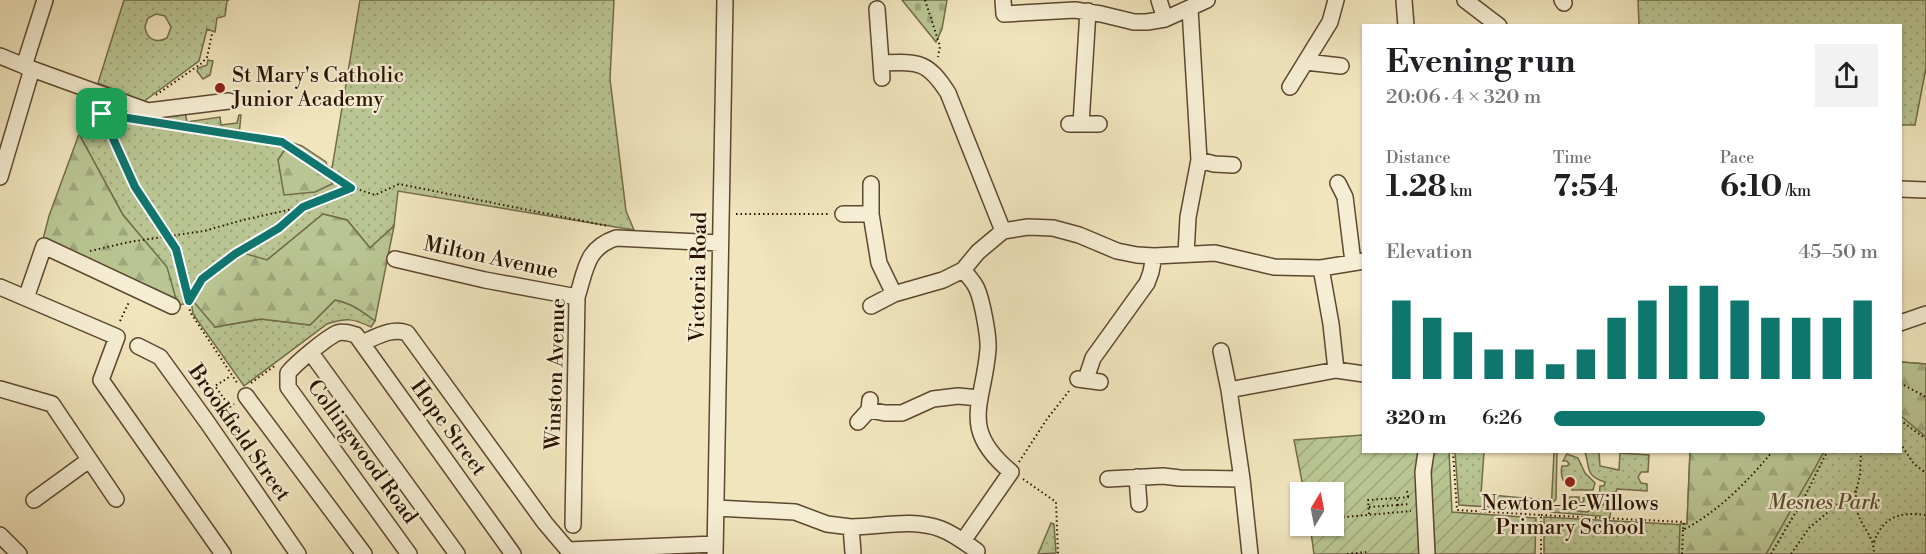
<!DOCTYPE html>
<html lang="en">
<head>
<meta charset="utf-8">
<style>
  body { margin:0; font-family:"Libre Bodoni",serif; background:#f2f2f2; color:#202124; height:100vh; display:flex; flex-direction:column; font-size:22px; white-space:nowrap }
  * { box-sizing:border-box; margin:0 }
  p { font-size:20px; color:#757577 }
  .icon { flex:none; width:33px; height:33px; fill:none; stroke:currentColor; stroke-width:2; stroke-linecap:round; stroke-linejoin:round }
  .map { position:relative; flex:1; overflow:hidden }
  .details { position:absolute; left:1362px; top:24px; width:540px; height:429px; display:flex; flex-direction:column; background:#fff; border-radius:0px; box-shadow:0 2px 4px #0004 }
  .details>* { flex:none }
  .needle { width:39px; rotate:10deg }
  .tools { position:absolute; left:1290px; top:482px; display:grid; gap:12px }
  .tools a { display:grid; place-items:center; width:54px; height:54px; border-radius:0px; background:#fff; box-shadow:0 2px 4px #0004; font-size:30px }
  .pin { position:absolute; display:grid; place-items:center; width:51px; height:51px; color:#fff; margin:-26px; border-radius:12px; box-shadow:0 3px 9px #0006 }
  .round { display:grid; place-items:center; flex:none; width:63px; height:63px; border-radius:0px; background:#f2f2f2 }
  .summary { display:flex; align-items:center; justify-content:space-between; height:102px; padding:0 24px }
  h1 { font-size:33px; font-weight:700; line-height:45px }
  .stats { display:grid; grid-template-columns:repeat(3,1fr); gap:9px; height:102px; padding:6px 24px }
  .stats div { display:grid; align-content:center }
  .stats b { font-size:30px; font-weight:700 }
  .stats small { font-size:16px; font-weight:400 }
  .stats p { font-size:16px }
  .chart { height:168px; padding:12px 24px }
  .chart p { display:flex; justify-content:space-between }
  .chart svg { width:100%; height:108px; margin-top:6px; stroke:#0f766e; stroke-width:6 }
  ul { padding:0 24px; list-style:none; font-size:20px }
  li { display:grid; grid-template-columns:96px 72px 1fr; align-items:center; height:45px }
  li i { height:15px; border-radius:8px; background:#0f766e }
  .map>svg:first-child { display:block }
  .grass { fill:url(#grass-dots); stroke:#726c49; stroke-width:1.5; fill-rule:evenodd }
  .forest { fill:url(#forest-firs); stroke:#726c49; stroke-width:1.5 }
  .cemetery { fill:url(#cemetery-stones); stroke:#726c49; stroke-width:1.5 }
  .garden { fill:url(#garden-furrows); stroke:#726c49; stroke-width:1.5 }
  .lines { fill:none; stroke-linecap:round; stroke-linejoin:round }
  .minor-casing { stroke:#5c482f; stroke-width:18 }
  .path { stroke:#2a1400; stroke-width:2; stroke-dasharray:1.5 3; stroke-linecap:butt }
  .minor { stroke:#f6eed4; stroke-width:15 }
  .route-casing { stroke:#fff; stroke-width:12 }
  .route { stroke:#0f766e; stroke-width:8 }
  .poi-dot { fill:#8f2418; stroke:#f6eed4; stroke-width:2 }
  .labels { text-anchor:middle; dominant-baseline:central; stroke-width:4.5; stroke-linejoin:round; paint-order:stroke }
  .poi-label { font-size:21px; fill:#2a1400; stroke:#f6eed4; text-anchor:start }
  .street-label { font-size:21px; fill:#2a1400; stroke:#f6eed4 }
  .park-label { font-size:21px; font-style:italic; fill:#5c5233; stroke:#f6eed4 }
</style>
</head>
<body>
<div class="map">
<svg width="1926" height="554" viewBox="0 0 1926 554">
  <defs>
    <pattern id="grass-dots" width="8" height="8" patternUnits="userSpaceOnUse" patternTransform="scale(1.5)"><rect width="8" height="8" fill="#b9c592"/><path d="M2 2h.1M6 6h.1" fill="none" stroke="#9fa87c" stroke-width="1.8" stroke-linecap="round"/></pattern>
    <pattern id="forest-firs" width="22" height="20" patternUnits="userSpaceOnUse" patternTransform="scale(1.5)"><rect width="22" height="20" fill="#b9c592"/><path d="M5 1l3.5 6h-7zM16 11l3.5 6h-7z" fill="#9fa87c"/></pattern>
    <pattern id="cemetery-stones" width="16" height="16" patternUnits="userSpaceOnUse" patternTransform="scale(1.5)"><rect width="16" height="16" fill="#b9c592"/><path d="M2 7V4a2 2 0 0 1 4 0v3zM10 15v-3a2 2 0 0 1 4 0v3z" fill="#9fa87c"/></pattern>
    <pattern id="garden-furrows" width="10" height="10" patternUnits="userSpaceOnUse" patternTransform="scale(1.5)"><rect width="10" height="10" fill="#b9c592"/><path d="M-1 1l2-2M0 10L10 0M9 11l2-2" fill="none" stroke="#9fa87c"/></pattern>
  </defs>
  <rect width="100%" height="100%" fill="#f1e5bd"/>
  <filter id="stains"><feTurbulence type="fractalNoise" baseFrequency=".00333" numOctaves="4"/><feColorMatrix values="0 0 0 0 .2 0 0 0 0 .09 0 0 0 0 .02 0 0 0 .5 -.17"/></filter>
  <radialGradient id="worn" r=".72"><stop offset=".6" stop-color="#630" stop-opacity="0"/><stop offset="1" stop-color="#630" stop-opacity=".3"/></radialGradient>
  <path class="grass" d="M124,0H229L227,1L225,16L217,18L215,32L207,29L199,61L143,102L98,83ZM156,14L165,16L171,27L167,38C156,44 146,39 145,26L148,18Z
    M360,0H614L610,79L626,211L634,230L398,191L394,226L370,248L347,220L323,214L267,260L215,327L261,319L310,325L335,300C351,303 362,311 375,321L371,327C352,318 347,318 327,324L244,386L193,314L191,301L178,306L137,232L123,215L79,134L90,104L102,109L93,94L185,112L187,122L220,117L221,125L237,123L239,115H241L239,135L290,142L278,160L332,184L327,166L332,168Z
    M1638,0H1926V68L1915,125H1901L1900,26L1639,25Z
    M208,60L213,61L210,75L203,79L197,71L198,68L207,65Z
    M1901,362L1926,364V554H1544V517L1687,525L1690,452H1900Z
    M1455,452H1484L1481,494L1546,500V511L1459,505Z
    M1554,452H1557L1556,499L1552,504L1554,507L1560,504L1569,510L1587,512L1606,503L1599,500L1600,486H1604L1605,482C1585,476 1590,468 1585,452H1599L1600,466L1619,470L1620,453L1649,455L1648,472H1641L1638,477L1641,483L1647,484V491L1617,489L1616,492H1613L1610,517L1551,512Z
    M1567,454L1578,458L1585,473L1595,483L1593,490H1572L1573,485H1570L1568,487C1562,481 1560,475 1562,466H1567L1569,464L1567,461H1563Z
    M1588,496L1593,498L1592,503L1586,506L1582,504L1575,506L1569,502L1570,497H1579V502L1582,503L1584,500L1583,498Z
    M1051,523L1054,524L1056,553L1038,554Z"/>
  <path class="forest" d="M79,134L123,215L167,267L178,306L43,239L49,216Z
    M290,142L302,146L326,162L332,184L315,192L284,195L278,160Z
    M323,214L347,220L370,248L394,226L375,321C362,311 351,303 335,300L310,325L261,319L215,327L193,301L209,278L243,253L267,260Z
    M1901,362L1926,364V437L1901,416Z
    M1690,452H1824L1766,554H1679L1680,524H1687Z"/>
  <path class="cemetery" d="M902,0H947L942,29L936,42Z"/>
  <path class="garden" d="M1363,435L1364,452H1449L1452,512L1536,518L1535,554H1314L1310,525H1334V492H1304L1294,440Z"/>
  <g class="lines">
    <g class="minor-casing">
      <path id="minor" d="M1003,0L1004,14L1075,10L1101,14L1134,22H1147L1165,19L1207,0
        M1159,0L1165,19
        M1404,0L1406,26
        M1465,0L1499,26
        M1562,0L1564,3
        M877,9L881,63
        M0,56L32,69L148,111L229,101
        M1306,62L1341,66
        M24,66L45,0
        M882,78L881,63C918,62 927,60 948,93L1003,231
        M1290,87L1330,22L1336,0
        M1069,124H1081L1088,11
        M1081,124H1099
        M1199,160L1214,164L1233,165
        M0,177L32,69
        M1338,183L1345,197L1353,262
        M1900,189L1926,190
        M843,214H871V184
        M871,214L879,263L894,294
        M1186,254L1188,217L1199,160L1190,9
        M395,259L485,280L577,297
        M0,287L117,337L101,380L223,554
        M26,298L44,246L172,306
        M871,306L894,294L943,280L963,270L978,252L1003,231L1028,227L1053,228L1079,235L1117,251L1137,255L1154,256L1215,253L1274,267L1321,268L1364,261
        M1900,323L1926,314
        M362,343C376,337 392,327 407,333L545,523L568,550L715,544
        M138,346L160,357L207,422L298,554
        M1221,351L1229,390
        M311,353L457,554
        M1336,370L1364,374
        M1078,379L1100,382
        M1086,379L1093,358L1147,283L1151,272L1154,256
        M0,389L52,404L116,499
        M246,396L364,554
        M869,410L885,413H902L933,399L958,396L979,398
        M858,422L869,410L870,400
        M1426,452L1423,472L1427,554
        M1137,477L1139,504
        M1108,479L1163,476L1180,478L1242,479L1229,390L1336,370L1331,324L1321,268
        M1242,479L1250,554
        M34,500L89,460
        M716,508L795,512L827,524L851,527L853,552
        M573,525L577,297C586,269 586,248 616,238L720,243
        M851,527C880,527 912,518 941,529C954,534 966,543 977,551
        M0,535L19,554
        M963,541L1011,472C958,428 984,404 988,349C989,337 982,300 977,289C974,282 968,276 963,270
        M409,554L288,387V373C296,363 325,339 337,333C343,331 349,333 356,335L513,554
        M715,554L725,0"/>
    </g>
    <path class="path" d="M925,0L940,46L938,57
      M156,95L202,63L207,57L212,34
      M101,110L135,187L176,249L189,301L190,312L238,384
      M102,114L117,116
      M167,124L282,142L351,187
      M736,214H829
      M90,251L129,242L204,231L243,220L306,206L351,187L375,195L399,184L608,226
      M189,301C208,261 247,252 279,228C287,222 294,215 301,209
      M120,321L129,302
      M251,383L276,365
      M1900,383L1926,397
      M230,407L215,386L231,376
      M219,415L234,404
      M1900,420L1926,439
      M1900,443L1914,464L1926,473
      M1453,452L1457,510L1541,515V554
      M1019,462L1047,419L1069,391
      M1023,479L1056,502L1058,554
      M1407,491L1408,497
      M1856,491C1856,497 1855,504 1857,510C1861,528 1874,534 1874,554
      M1409,497L1397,498L1398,505L1410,504
      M1369,507L1398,505
      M1369,514L1368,500L1397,498
      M1541,515L1684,522L1683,530C1718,512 1748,481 1772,452
      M1334,518L1411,511
      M1874,542C1884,515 1901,512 1926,515
      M1347,554L1366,552
      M1682,554L1683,530
      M1771,554L1803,500L1827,452
      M1791,554L1809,528L1851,493L1856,491L1860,476L1861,452"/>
    <use href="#minor" class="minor"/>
  </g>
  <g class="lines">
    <g class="route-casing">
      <path id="route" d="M102,114L282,142L351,188L303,207L279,228L235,254L202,279L189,301L176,249L135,187Z"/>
    </g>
    <use href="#route" class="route"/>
  </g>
  <g class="poi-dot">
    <circle cx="220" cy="88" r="6"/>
    <circle cx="1570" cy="482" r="6"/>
  </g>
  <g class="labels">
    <g class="poi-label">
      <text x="232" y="76">St Mary's Catholic<tspan x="232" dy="24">Junior Academy</tspan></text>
      <text x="1570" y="504" text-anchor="middle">Newton-le-Willows<tspan x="1570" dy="24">Primary School</tspan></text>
    </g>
    <g class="street-label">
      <text transform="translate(491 258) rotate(12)">Milton Avenue</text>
      <text transform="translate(699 277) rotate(-89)">Victoria Road</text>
      <text transform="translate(556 374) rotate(-88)">Winston Avenue</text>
      <text transform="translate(448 428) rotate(54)">Hope Street</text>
      <text transform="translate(239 433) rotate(55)">Brookfield Street</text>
      <text transform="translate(362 452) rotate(54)">Collingwood Road</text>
    </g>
    <g class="park-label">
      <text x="1824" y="503">Mesnes Park</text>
    </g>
  </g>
  <rect width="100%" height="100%" filter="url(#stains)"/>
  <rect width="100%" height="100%" fill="url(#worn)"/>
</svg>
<div class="tools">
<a><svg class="needle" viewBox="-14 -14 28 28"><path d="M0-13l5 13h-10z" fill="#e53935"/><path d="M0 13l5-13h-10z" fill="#757577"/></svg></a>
</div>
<div class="pin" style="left:102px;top:114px;background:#1e9e55"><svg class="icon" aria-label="arrive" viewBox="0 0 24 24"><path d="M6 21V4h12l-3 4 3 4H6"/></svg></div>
<section class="details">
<div class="summary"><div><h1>Evening run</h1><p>20:06 · 4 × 320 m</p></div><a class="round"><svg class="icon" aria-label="share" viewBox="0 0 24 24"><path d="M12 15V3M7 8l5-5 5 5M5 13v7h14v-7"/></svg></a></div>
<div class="stats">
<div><p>Distance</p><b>1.28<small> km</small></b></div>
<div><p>Time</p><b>7:54</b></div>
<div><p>Pace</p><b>6:10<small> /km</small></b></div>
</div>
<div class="chart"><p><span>Elevation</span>45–50 m</p>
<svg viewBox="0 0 160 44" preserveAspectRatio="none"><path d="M5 44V12M15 44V19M25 44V25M35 44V32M45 44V32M55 44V38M65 44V32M75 44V19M85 44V12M95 44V6M105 44V6M115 44V12M125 44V19M135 44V19M145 44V19M155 44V12"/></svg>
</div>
<ul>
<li><b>320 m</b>6:26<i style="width:65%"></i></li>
</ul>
</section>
</div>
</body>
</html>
